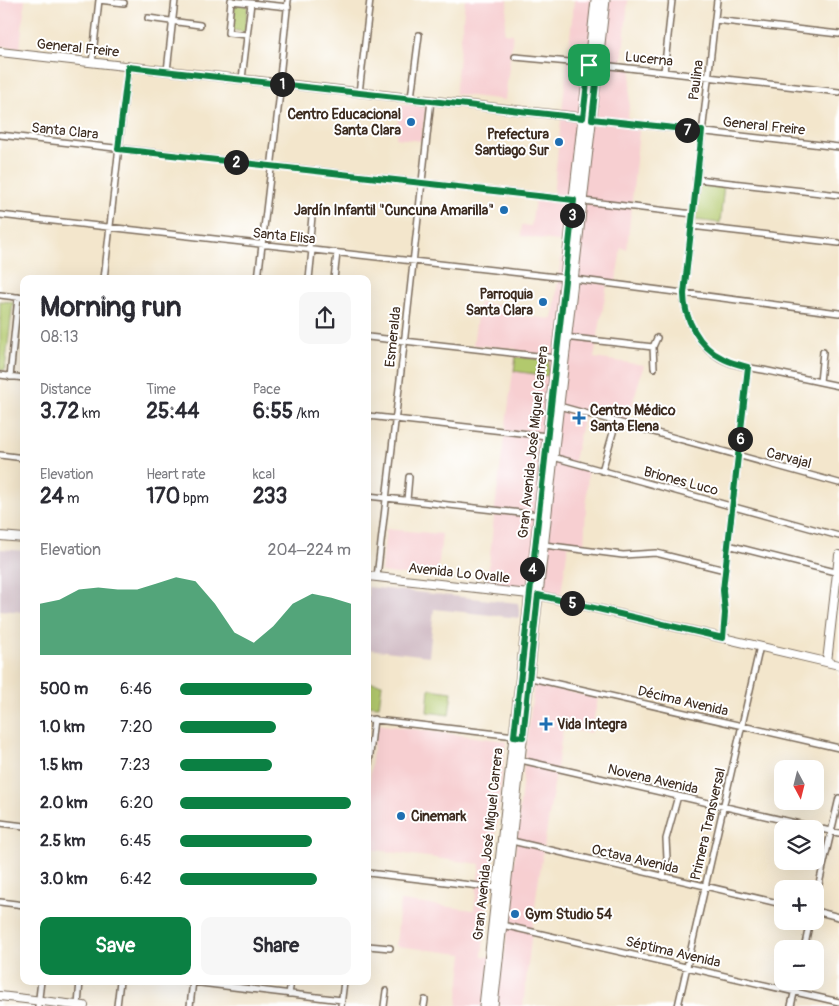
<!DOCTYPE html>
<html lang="en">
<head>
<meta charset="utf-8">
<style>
  body { margin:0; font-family:Pangolin,sans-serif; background:#f7f7f7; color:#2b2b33; height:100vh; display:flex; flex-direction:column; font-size:19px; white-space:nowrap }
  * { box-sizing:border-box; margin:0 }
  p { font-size:16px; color:#7c7c81 }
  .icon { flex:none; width:28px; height:28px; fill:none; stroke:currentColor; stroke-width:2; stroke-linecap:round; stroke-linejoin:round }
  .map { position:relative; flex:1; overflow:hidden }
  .panel { position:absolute; left:20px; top:275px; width:351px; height:710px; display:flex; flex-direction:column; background:#fff; border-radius:10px; box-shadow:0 5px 20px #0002 }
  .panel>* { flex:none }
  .needle { width:32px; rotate:173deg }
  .tools { position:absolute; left:774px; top:760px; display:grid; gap:10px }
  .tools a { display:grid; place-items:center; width:50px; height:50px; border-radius:10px; background:#fff; box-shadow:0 5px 20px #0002; font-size:25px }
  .pin { position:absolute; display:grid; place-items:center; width:42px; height:42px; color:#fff; margin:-21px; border-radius:10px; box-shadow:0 2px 8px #0006 }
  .km { position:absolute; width:25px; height:25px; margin:-12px; border-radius:50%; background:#222; color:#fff; font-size:14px; line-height:25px; text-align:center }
  .round { display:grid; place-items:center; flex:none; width:52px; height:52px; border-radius:10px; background:#f7f7f7 }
  .head { display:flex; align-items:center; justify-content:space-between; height:85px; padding:0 20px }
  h1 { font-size:28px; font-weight:800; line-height:38px }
  .metrics { display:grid; grid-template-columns:repeat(3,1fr); gap:8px; height:85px; padding:5px 20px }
  .metrics div { display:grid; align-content:center }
  .metrics b { font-size:21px; font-weight:800 }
  .metrics small { font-size:14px; font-weight:400 }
  .metrics p { font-size:14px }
  .chart { height:140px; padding:10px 20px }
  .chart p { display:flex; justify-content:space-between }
  .chart svg { width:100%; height:90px; margin-top:5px; fill:#0b8043; opacity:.7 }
  .action { display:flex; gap:10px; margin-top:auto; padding:10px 20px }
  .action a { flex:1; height:58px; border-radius:10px; background:#0b8043; color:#fff; font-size:20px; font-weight:800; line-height:58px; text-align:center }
  .action a+a { background:#f7f7f7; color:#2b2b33 }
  ul { padding:0 20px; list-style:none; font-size:16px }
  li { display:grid; grid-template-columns:80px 60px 1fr; align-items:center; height:38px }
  li i { height:12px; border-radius:6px; background:#0b8043 }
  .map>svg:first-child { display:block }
  .built { fill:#f7cfd1 }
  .industrial { fill:#d2bdc6 }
  .green { fill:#b2c96d; stroke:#767a46 }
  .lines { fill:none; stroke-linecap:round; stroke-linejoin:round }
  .street-casing { stroke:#7b6c5b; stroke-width:8 }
  .secondary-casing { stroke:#7b6c5b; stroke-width:10 }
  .primary-casing { stroke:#7b6c5b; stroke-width:11 }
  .street { stroke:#fff; stroke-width:5 }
  .secondary { stroke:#fff; stroke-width:8 }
  .primary { stroke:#fff; stroke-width:9 }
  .route-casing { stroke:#fff; stroke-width:10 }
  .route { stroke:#0b8043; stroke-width:6 }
  .poi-dot { fill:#1f6fb2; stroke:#fff; stroke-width:2 }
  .labels { text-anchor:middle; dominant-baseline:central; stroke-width:4; stroke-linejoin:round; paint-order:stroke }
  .street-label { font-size:14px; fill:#3b2a1e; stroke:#fff }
  .poi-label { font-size:14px; font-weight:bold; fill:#3b2a1e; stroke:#fff; text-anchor:end }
</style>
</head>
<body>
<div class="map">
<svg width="839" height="1006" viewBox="0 0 839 1006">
  <rect width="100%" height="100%" fill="#fff"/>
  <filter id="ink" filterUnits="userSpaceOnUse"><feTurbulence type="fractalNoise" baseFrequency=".02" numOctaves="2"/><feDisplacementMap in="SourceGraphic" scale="10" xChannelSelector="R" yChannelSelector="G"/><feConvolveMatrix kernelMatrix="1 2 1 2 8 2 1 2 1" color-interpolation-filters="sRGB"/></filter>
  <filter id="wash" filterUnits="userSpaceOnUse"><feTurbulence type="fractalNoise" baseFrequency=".0096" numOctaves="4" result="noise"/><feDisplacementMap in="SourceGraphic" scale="20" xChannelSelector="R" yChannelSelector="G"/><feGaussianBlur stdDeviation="1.12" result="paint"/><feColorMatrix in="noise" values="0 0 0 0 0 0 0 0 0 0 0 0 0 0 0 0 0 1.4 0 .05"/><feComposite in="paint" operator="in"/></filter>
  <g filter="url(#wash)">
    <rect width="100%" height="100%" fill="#f3e6cc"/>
    <path class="built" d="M0,0H25L20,48L0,46Z
      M465,0H508L504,33L513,34L505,100L455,94Z
      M574,0H628L622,64L632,65L628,119L640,121L627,249L621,248L616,281L608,280L594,358L644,365L627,421L585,411L573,465L588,469L584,547L568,545L561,594L522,588L487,585L495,507L516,349L473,345L479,303L514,307L513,315L553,319L563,242L521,236L522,225L531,226L536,194L553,195Z
      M400,104L426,107L421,141L396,138Z
      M386,529L442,534L437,579L381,572Z
      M534,684L598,698L591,733L563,729L537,890L523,1006H457L463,954L396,946L400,901L474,910L480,864L368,849V795L376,724L506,741L482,956L504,958L525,756Z"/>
    <path class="industrial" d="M0,549L24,551V612L0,610Z
      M368,587L518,603L520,618L434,609L429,656L368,649Z"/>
    <path class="green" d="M235,4L248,6L245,32L232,30Z
      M699,181L724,184L720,223L695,220Z
      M0,301L13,302L5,370H0Z
      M516,357L549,360L548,376L514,371Z
      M368,682L382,684L379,706L368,705Z
      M429,689L452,692L449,715L427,712Z"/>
  </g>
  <g filter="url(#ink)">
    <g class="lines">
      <g class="street-casing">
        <path id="street" d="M99,0L124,3
          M231,0L228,33L247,35
          M717,0L684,294C684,318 698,345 720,358C734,366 752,368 768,371C792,376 815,381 839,386
          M231,1L288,7
          M148,18L200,25
          M715,20L839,34
          M515,57L602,65L839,92
          M92,63L99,0
          M167,71L175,0
          M664,72L672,0
          M242,79L251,3
          M359,93L370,0
          M411,98L419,35
          M592,119L839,147
          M0,135L574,200
          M696,179L839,195
          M583,201L693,214
          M0,215L565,278
          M691,226L839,243
          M309,250L312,216
          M104,279L128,67
          M258,279L281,84L280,77L288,0
          M309,279L312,250
          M334,279L337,253
          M574,279L839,313
          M0,295L24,298
          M368,337L556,358
          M564,337L653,347
          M654,368L653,347L657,338
          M0,375L24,378
          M10,377L18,297
          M820,382L823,352
          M559,406L839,483
          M368,416L547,436
          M0,455L24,458
          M553,457L839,536
          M602,471L616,422
          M368,496L539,515
          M407,500L409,477
          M544,545L623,555L656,553L725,570
          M728,545L839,573
          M377,577L404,345L431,100
          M723,638L725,617L723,590L748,367
          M527,677L839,748
          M368,719L515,736
          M521,760L839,833
          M368,772L374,719
          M0,823L24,826
          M512,841L782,904
          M368,873L497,888
          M663,877L667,858L666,839L678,796
          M815,901L839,798
          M0,902L24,905
          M815,911L839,917
          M502,925L839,1002
          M368,946L390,948
          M804,949L810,921
          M184,981L342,1000
          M289,994L291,981
          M78,1005L80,981
          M38,1006L41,981
          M117,1006L120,981
          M190,1006L193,981
          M341,1006L344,981
          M384,1006L386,991
          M424,1006L425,1000
          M678,1006L760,646
          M791,1006L797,981"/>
      </g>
      <g class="secondary-casing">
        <path id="secondary" d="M0,52L587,118
          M0,536L24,538
          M368,576L538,595L839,665
          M827,662L839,555
          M0,996L84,1006"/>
      </g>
      <g class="primary-casing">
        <path id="primary" d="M484,1006L596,0
          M493,1006L553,457L605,0"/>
      </g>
      <use href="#street" class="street"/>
      <use href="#secondary" class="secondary"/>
      <use href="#primary" class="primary"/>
    </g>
  </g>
  <g class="lines" filter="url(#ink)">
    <g class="route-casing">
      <path id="route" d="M589,65H598L592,119L702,131L684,294C684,318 699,347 722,358C730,363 739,364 748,367L723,590L725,613L723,638L538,595L523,737L514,736L574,200L118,149L128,67L583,118Z"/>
    </g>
    <use href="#route" class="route"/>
  </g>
  <g class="poi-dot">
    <circle cx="411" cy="122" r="5"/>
    <circle cx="559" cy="142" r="5"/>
    <circle cx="504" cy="210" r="5"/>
    <circle cx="543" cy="302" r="5"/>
    <path d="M576.5 410.5h5v5h5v5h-5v5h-5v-5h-5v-5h5z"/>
    <path d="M543.5 716.5h5v5h5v5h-5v5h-5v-5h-5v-5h5z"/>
    <circle cx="401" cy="816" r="5"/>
    <circle cx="515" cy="914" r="5"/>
  </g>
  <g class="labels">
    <g class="street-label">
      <text transform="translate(78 48) rotate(6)">General Freire</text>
      <text transform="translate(649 59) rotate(6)">Lucerna</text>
      <text transform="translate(696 80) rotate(-83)">Paulina</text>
      <text transform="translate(764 126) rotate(6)">General Freire</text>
      <text transform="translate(65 131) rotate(6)">Santa Clara</text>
      <text transform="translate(284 236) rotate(6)">Santa Elisa</text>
      <text transform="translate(393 337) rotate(-84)">Esmeralda</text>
      <text transform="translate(533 442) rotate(-84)">Gran Avenida José Miguel Carrera</text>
      <text transform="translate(789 458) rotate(15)">Carvajal</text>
      <text transform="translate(681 481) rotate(15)">Briones Luco</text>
      <text transform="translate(459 573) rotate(6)">Avenida Lo Ovalle</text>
      <text transform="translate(683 701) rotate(13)">Décima Avenida</text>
      <text transform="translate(653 779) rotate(13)">Novena Avenida</text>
      <text transform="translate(708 824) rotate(-77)">Primera Transversal</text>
      <text transform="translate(488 844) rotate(-84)">Gran Avenida José Miguel Carrera</text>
      <text transform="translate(635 859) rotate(13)">Octava Avenida</text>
      <text transform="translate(673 952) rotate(13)">Séptima Avenida</text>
    </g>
    <g class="poi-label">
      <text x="401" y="114">Centro Educacional<tspan x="401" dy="16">Santa Clara</tspan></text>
      <text x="549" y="134">Prefectura<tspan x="549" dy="16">Santiago Sur</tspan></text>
      <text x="494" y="210">Jardín Infantil "Cuncuna Amarilla"</text>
      <text x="533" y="294">Parroquia<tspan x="533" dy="16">Santa Clara</tspan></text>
      <text x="590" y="410" text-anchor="start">Centro Médico<tspan x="590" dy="16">Santa Elena</tspan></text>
      <text x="557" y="724" text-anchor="start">Vida Integra</text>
      <text x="411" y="816" text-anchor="start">Cinemark</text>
      <text x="525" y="914" text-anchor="start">Gym Studio 54</text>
    </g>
  </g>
</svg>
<div class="tools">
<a><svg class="needle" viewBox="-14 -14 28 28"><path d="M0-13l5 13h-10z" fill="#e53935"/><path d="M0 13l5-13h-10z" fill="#7c7c81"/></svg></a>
<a><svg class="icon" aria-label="layers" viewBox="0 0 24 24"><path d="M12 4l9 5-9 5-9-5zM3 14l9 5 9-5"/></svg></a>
<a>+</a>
<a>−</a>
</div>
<div class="pin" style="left:589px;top:65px;background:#1e9e55"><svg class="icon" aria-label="arrive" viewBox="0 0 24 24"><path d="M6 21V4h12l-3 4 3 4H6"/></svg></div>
<b class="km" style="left:282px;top:84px">1</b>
<b class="km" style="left:236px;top:162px">2</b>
<b class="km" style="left:572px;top:215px">3</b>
<b class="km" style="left:532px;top:569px">4</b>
<b class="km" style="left:572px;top:603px">5</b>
<b class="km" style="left:740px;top:439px">6</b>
<b class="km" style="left:687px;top:130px">7</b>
<section class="panel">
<div class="head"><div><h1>Morning run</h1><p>08:13</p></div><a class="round"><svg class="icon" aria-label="share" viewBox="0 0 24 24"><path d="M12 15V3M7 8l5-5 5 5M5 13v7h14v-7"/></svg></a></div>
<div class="metrics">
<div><p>Distance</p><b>3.72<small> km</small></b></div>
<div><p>Time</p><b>25:44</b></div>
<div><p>Pace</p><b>6:55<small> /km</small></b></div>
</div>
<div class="metrics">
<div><p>Elevation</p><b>24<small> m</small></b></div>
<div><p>Heart rate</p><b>170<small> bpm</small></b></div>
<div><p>kcal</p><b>233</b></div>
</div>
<div class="chart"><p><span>Elevation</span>204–224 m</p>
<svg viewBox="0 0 160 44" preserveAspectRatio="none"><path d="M0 44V19L10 17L20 12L30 11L40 12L50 12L60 9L70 6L80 8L90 19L100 33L110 38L120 30L130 19L140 14L150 16L160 19V44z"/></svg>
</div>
<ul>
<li><b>500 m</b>6:46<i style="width:77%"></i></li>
<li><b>1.0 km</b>7:20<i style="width:56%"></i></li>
<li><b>1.5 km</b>7:23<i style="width:54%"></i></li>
<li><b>2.0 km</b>6:20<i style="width:100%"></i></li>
<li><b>2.5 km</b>6:45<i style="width:77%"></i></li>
<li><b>3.0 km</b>6:42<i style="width:80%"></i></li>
</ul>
<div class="action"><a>Save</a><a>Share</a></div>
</section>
</div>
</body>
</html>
